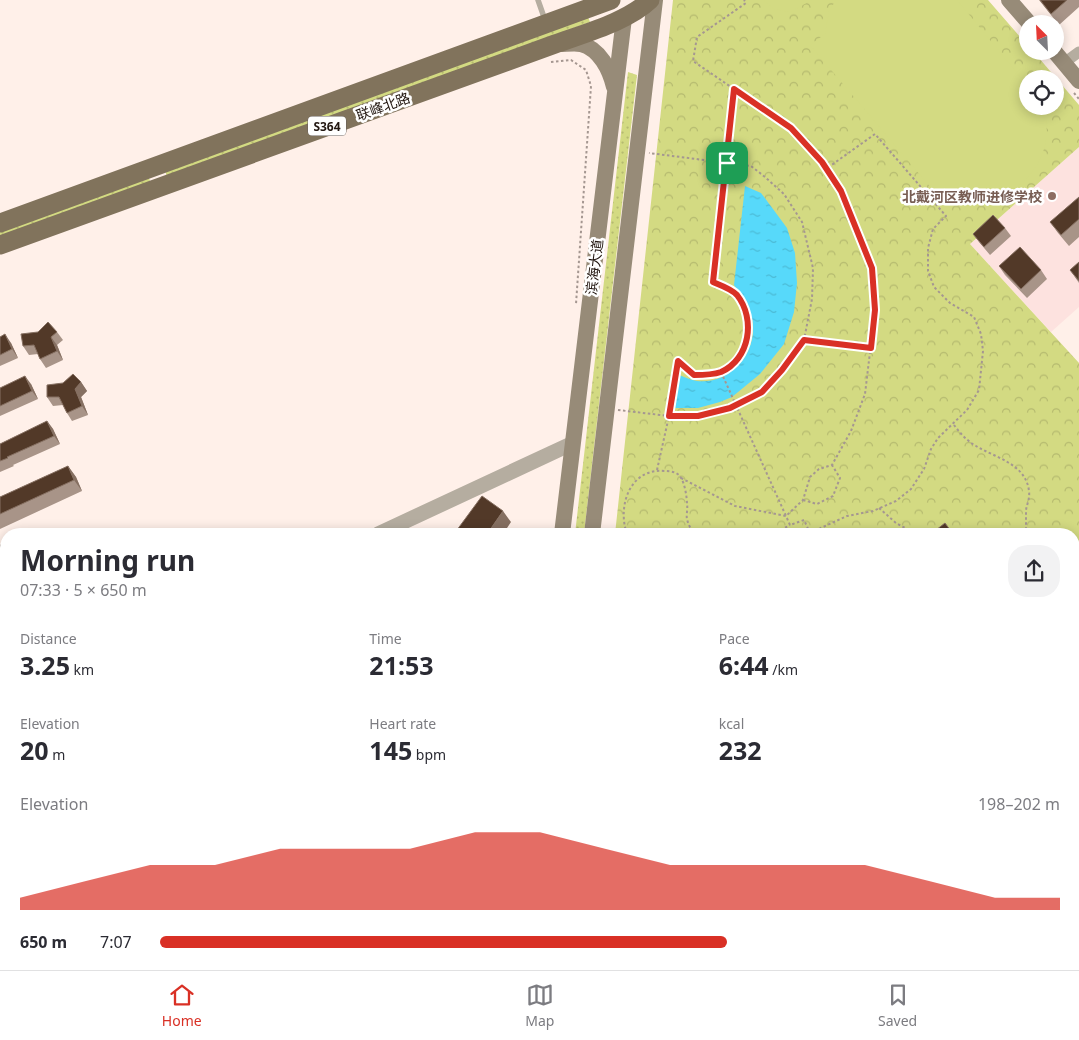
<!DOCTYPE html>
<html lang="en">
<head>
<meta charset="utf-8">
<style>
  body { margin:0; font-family:"Noto Sans","Noto Sans SC",sans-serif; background:#f2f2f3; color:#2b2b33; height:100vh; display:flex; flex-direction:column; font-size:19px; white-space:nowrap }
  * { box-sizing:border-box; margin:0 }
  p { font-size:16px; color:#7c7c81 }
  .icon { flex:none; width:28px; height:28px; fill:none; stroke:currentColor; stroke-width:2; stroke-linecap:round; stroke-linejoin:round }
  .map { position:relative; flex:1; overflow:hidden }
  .details { position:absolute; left:0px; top:528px; width:1080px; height:442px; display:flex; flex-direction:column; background:#fff; border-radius:20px 20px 0 0; box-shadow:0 2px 12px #0003 }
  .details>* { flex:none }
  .needle { width:32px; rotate:336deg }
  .controls { position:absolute; left:1019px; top:15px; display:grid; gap:10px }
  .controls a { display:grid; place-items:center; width:45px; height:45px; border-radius:50%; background:#fff; box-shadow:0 2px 12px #0003; font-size:25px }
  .pin { position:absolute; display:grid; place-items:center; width:42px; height:42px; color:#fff; margin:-21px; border-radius:10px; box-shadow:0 2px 8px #0006 }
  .round { display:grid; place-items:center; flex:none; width:52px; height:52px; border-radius:20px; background:#f2f2f3 }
  .summary { display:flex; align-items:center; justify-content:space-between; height:85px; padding:0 20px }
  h1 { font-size:28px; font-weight:700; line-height:38px }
  .metrics { display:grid; grid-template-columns:repeat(3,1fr); gap:8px; height:85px; padding:5px 20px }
  .metrics div { display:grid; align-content:center }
  .metrics b { font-size:25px; font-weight:700 }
  .metrics small { font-size:14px; font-weight:400 }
  .metrics p { font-size:14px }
  .chart { height:140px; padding:10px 20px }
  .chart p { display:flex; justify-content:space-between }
  .chart svg { width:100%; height:90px; margin-top:5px; fill:#d93025; opacity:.7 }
  ul { padding:0 20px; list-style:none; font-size:16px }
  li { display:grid; grid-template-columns:80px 60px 1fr; align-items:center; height:38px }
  li i { height:12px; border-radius:6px; background:#d93025 }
  .tab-bar { display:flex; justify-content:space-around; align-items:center; height:70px; border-top:1px solid #e1e1e2; background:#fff; font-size:14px; color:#7c7c81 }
  .tab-bar a { display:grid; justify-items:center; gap:2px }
  .tab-bar .on { color:#d93025 }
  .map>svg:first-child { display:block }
  .education { fill:#fde2df }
  .grass { fill:url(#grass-dots) }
  .forest { fill:url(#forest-firs) }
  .park { fill:url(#park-crowns); fill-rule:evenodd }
  .pitch { fill:#d3da82 }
  .water { fill:url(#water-ripples) }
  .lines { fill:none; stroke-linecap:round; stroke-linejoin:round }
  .path { stroke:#a59791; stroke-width:2; stroke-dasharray:2.5 2.5; stroke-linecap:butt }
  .service { stroke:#b5ada0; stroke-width:5.5 }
  .minor { stroke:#b5ada0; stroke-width:11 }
  .tertiary { stroke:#b5ada0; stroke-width:15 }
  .secondary { stroke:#978b78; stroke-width:16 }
  .primary { stroke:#81735c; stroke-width:19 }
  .wall { fill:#a89488 }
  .shaded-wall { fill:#867062 }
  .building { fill:#523928; stroke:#867062 }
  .route-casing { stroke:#fff; stroke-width:10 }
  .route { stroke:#d93025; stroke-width:6 }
  .education-dot { fill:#8d6e63; stroke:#fff; stroke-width:2 }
  .labels { text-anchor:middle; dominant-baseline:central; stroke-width:5; stroke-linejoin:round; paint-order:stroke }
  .shield { fill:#fff; stroke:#645c58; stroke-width:1 }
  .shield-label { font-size:12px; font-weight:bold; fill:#221610 }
  .street-label { font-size:14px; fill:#221610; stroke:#fff }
  .education-label { font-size:14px; font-weight:bold; fill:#785e54; stroke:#fff; text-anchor:end }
</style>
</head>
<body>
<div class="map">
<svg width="1079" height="970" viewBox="0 0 1079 970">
  <defs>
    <pattern id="grass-dots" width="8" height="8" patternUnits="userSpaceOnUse" patternTransform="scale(1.25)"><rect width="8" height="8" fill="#d3da82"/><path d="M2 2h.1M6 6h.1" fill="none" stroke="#b5ba6f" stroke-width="1.8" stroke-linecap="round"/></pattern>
    <pattern id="forest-firs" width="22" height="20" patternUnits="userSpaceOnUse" patternTransform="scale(1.25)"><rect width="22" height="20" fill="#c1c867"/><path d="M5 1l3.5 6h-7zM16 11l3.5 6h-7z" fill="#a6ab58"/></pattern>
    <pattern id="park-crowns" width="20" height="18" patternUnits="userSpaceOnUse" patternTransform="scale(1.25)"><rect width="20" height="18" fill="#d3da82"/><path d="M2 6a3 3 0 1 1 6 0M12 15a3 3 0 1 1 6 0" fill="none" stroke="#b5ba6f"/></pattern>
    <pattern id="water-ripples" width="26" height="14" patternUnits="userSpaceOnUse" patternTransform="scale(1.25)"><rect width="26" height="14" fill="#57d9fa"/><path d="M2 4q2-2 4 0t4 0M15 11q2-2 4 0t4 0" fill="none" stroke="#4bbad5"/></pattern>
  </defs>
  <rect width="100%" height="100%" fill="#fff0e9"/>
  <path class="education" d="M1079,147V307L1051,332L970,244Z"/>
  <path class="grass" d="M588,17L590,22L167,178L165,169Z
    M628,72L637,75L584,534H575Z
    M148,176L151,183L0,238V229Z"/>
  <path class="forest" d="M463,964H492V970H450Z"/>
  <path class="park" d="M673,0H988L1027,45L1028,51H1033L1079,105V147L970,244L1079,363V543L1074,547V534H615ZM1028,79H1055V106H1028Z"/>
  <path class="pitch" d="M763,0H812L790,12L774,9Z
    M836,0H957L1027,85L1028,106H1041C1043,111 1045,116 1046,121C1052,159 1021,196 984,201C974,202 960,197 950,196L943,202L810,45L825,34L829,11Z"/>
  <path class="water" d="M745,186L761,193L773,209L787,228L795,253L797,283L794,312L784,344L760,374L732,397L720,402L698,408H674L679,375C685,377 691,380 697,381C731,385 759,351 752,319C749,306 741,296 734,285Z"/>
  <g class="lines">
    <path class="path" d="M551,62L571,60L586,70L591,86L576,304
      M1074,93L1079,99
      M804,340L871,348
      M721,372L786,516L803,500L810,477L819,469L832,465L851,431L865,394L875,310L873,268L841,191L822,162L791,128L693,61L697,37L746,3L744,0
      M618,410L669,416H699L730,408L762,392L782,370L804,340L812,299L813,268L802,222L784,194L765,177L751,166L649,153
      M954,425C960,433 967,441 976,446C996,458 1026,464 1029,491C1030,498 1027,504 1026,510C1026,518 1026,526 1026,534
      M657,470L669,416L678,361L694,375C702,375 712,375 721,372C750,359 756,319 737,295C732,289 720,285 713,281L734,90
      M681,478L735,506L786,516L790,525L804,520L810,533
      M803,500L817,504L833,496L840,478L832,465
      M879,508L896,523L916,534
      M810,533L847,516L873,511L896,501L911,489L924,469L931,449L938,438L967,410L979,390L983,351L981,334L974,317L950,303L934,287L928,271V248L933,229L946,216L875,134L826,169
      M627,534C617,506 630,468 664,471C671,471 678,472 681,478C685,484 687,498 687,504C688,509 686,515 687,519C688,524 691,529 693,534
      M780,534L779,531L790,525
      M1074,553L1079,549
      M1074,628L1079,624
      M332,970L345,964
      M438,970L451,964
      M496,970L497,964
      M549,970L553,964"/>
    <path class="service" d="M538,0L545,20
      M1074,710L1079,707
      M842,964L845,970
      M924,964L927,970
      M862,970L876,964"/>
    <path class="minor" d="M1064,63L1079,52
      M0,898L6,895"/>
    <path class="tertiary" d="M378,534L571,444
      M0,693L6,726
      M42,964L43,970"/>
    <path class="secondary" d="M1009,0L1030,24
      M560,44C566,44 575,43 581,44C600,49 610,70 614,87
      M1054,51L1079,81
      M562,534L624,18
      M592,534L655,0
      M1074,578L1079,574
      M1074,607L1079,603
      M360,970L373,964
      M405,970L417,964
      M531,970L536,964"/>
    <path class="primary" d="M0,223L611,0
      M0,245L555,44C585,33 627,22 650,0"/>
  </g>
  <path class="wall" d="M1039,0H1079V7L1059,25Z
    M1079,197V237L1069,246L1058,233L1050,222Z
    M1005,228L1011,236L990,255L979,242L973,234Z
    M1079,262V283L1070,270Z
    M999,266L1041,270L1047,279L1027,298L1005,275Z
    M57,332L63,340L57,345L63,360L46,368L40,359L38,354L29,355L23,346Z
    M0,337L11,343L18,358L0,366Z
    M81,382L87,391L81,397L88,415L72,421L67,413L63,405L53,406L47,397Z
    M31,384L38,399L0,416V388Z
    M47,421L53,429L60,444L13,465L14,466L0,472V444Z
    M68,466L76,477L82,491L0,529V497Z
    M0,545H1L6,553V593L0,594Z
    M140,964H222L224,970H143Z
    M570,964H625L614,970H574Z"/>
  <path class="shaded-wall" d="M5,334L11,343L18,358L12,349Z
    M51,337L57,345L63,360L57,351Z
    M25,376L31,384L38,399L32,391Z
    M81,382L87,391L81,397L88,415L82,406L75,389Z
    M47,421L53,429L60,444L54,436Z
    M68,466L76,477L82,491L74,480Z
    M503,511L511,522L503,534H487Z
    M1,545L6,553V568Z
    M126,964H131L132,970H127Z
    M706,964H712L711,970H706Z
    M1070,964H1072L1075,970H1073Z"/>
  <path class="building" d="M1040,0H1067L1051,14Z
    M1079,197V219L1061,235L1050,222Z
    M993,215L1005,228L984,247L973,234Z
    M1020,247L1041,270L1021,289L999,266Z
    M1079,262V281L1070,270Z
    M48,322L57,332L51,337L57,351L40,359L34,345L23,346L21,334L38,332Z
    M5,334L12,349L0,355V337Z
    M73,374L81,382L75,389L82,406L67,413L59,397H47V385L63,383Z
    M25,376L32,391L0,406V388Z
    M47,421L54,436L7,457L8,458L0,461V444Z
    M68,466L74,480L0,514V497Z
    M482,496L503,511L487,534H454Z
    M945,523L953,534H931Z
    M0,545H1L6,568V583L0,585Z
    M6,653V676L4,677L0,667V656Z
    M89,964H126V969L90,970Z
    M140,964H209L195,970H143Z
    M570,964H599L595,966L597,970H574Z
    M690,964H706V970H689Z
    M981,964H984L986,970L992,967L993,970H967Z
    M1042,964H1070L1073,970H1033L1032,968Z"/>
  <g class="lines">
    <g class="route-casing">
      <path id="route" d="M734,89L791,128L822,162L841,191L872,268L875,310L871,348L804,340L782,370L762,392L730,408L698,416H669L678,361L694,375C702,375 712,375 721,372C750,359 756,319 737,295C732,289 720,285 713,282Z"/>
    </g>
    <use href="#route" class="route"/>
  </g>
  <circle class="education-dot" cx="1052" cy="196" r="5"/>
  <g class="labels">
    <rect class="shield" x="308" y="116.5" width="38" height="19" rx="4"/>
    <g class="shield-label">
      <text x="327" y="126">S364</text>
    </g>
    <g class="street-label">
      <text transform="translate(383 106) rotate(-20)">联峰北路</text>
      <text transform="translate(594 267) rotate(-83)">滨海大道</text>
    </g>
    <g class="education-label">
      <text x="1042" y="196">北戴河区教师进修学校</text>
    </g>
  </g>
</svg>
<div class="controls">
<a><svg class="needle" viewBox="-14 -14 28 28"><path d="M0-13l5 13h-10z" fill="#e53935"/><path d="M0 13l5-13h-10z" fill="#7c7c81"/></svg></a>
<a><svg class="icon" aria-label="locate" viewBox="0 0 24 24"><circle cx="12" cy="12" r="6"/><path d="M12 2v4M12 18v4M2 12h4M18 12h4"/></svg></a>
</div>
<div class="pin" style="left:727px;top:163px;background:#1e9e55"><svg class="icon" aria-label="arrive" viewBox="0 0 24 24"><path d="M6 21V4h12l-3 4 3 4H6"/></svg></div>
<section class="details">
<div class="summary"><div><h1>Morning run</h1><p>07:33 · 5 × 650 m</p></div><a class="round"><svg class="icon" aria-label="share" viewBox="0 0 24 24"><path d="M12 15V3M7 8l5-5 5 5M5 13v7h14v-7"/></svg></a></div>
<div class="metrics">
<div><p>Distance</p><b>3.25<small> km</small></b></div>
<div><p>Time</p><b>21:53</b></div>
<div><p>Pace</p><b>6:44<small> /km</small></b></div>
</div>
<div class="metrics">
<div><p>Elevation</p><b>20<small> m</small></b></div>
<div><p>Heart rate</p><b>145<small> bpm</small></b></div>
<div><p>kcal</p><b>232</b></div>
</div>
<div class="chart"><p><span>Elevation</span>198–202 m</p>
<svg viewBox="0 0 160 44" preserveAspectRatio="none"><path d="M0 44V38L10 30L20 22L30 22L40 14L50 14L60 14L70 6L80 6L90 14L100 22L110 22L120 22L130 22L140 30L150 38L160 38V44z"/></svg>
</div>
<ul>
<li><b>650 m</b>7:07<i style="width:63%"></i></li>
</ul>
</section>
</div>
<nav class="tab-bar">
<a class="on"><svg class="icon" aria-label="home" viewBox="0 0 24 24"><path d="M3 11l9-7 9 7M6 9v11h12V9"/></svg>Home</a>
<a><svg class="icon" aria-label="map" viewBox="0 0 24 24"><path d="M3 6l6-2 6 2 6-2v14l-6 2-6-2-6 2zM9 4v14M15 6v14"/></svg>Map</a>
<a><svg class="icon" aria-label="saved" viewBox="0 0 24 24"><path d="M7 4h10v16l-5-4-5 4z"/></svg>Saved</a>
</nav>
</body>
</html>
